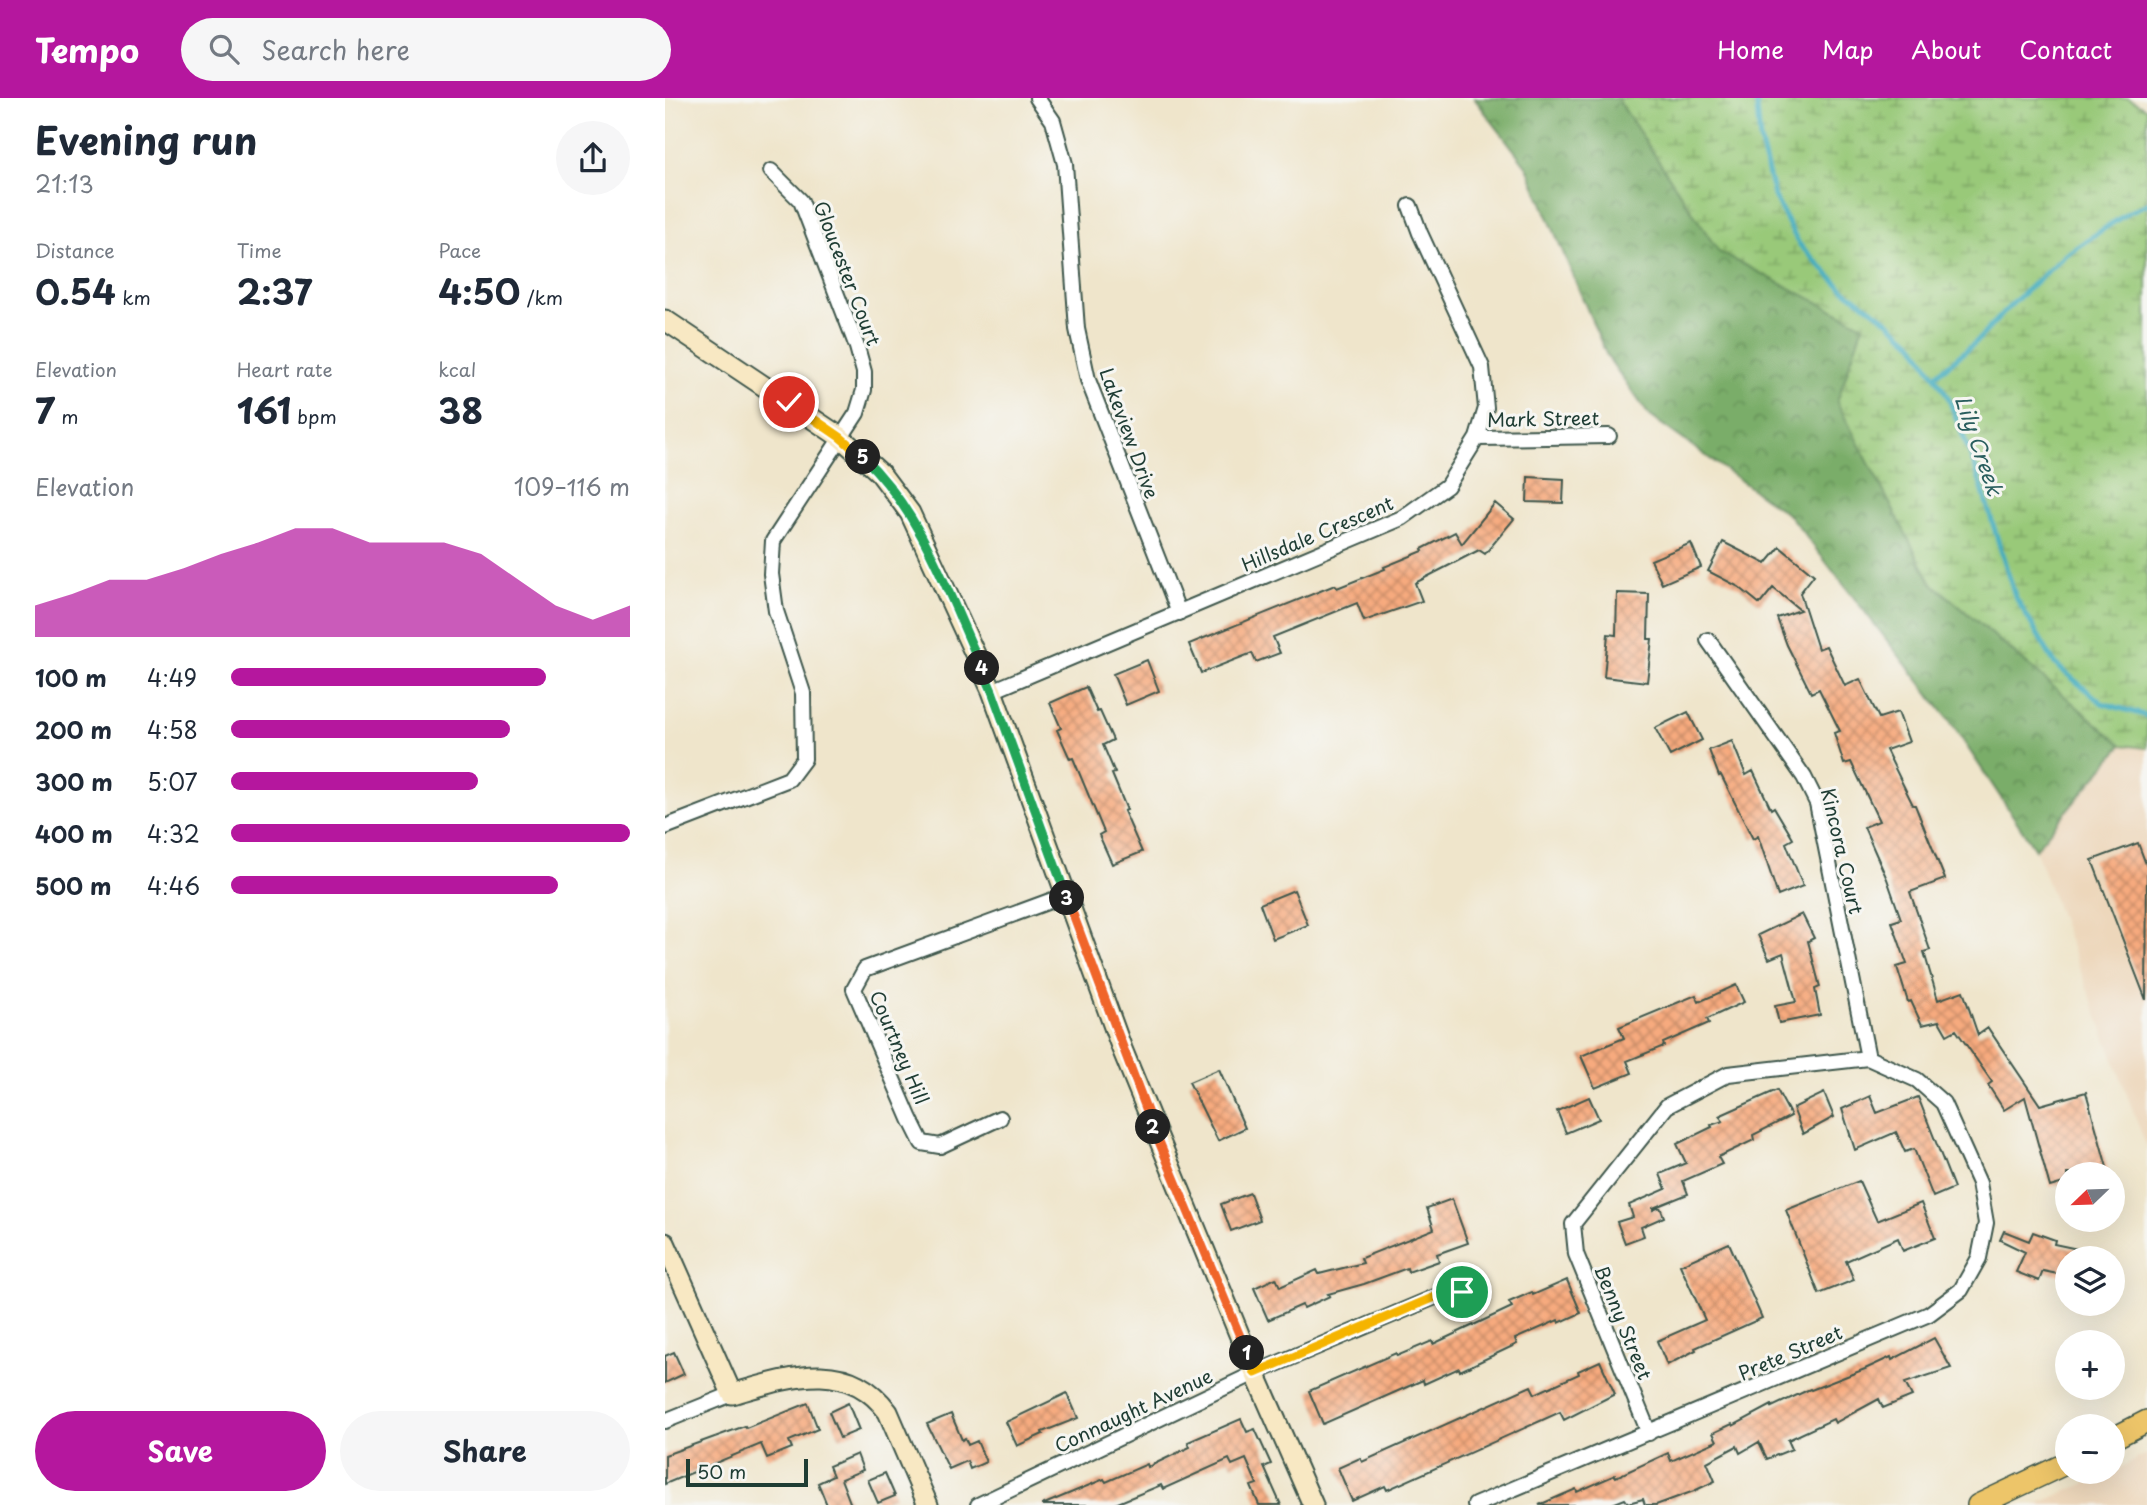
<!DOCTYPE html>
<html lang="en">
<head>
<meta charset="utf-8">
<style>
  body { margin:0; font-family:"Playpen Sans",sans-serif; background:#f6f6f7; color:#1f2937; height:100vh; display:flex; flex-direction:column; font-size:26px; white-space:nowrap }
  * { box-sizing:border-box; margin:0 }
  p { font-size:23px; color:#747a83 }
  .icon { flex:none; width:38px; height:38px; fill:none; stroke:currentColor; stroke-width:2; stroke-linecap:round; stroke-linejoin:round }
  .map { position:relative; flex:1; overflow:hidden }
  .side { display:flex; flex-direction:column; background:#fff; width:665px }
  .side>* { flex:none }
  .needle { width:46px; rotate:247deg }
  .fabs { position:absolute; left:1390px; top:1064px; display:grid; gap:14px }
  .fabs a { display:grid; place-items:center; width:70px; height:70px; border-radius:50%; background:#fff; box-shadow:0 7px 28px #0002; font-size:35px }
  .scale { position:absolute; left:21px; bottom:18px; width:122px; box-sizing:border-box; padding-left:7px; border:4px solid #1f3d34; border-top:0; font-size:19px; line-height:24px; white-space:nowrap; color:#1f3d34; -webkit-text-stroke:5px #f6f6f2; paint-order:stroke }
  .pin { position:absolute; display:grid; place-items:center; width:60px; height:60px; color:#fff; margin:-30px; border:4px solid #fff; border-radius:50%; box-shadow:0 2px 7px #0007 }
  .km { position:absolute; width:35px; height:35px; margin:-18px; border-radius:50%; background:#222; color:#fff; font-size:19px; line-height:35px; text-align:center }
  .round { display:grid; place-items:center; flex:none; width:74px; height:74px; border-radius:37px; background:#f6f6f7 }
  .head { display:flex; align-items:center; justify-content:space-between; height:119px; padding:0 35px }
  h1 { font-size:38px; font-weight:700; line-height:52px }
  .metrics { display:grid; grid-template-columns:repeat(3,1fr); gap:10px; height:119px; padding:7px 35px }
  .metrics div { display:grid; align-content:center }
  .metrics b { font-size:35px; font-weight:700 }
  .metrics small { font-size:19px; font-weight:400 }
  .metrics p { font-size:19px }
  .chart { height:196px; padding:14px 35px }
  .chart p { display:flex; justify-content:space-between }
  .chart svg { width:100%; height:126px; margin-top:7px; fill:#b5179e; opacity:.7 }
  .button { display:flex; gap:14px; margin-top:auto; padding:14px 35px }
  .button a { flex:1; height:80px; border-radius:42px; background:#b5179e; color:#fff; font-size:28px; font-weight:700; line-height:80px; text-align:center }
  .button a+a { background:#f6f6f7; color:#1f2937 }
  ul { padding:0 35px; list-style:none; font-size:23px }
  li { display:grid; grid-template-columns:112px 84px 1fr; align-items:center; height:52px }
  li i { height:18px; border-radius:9px; background:#b5179e }
  header { display:flex; align-items:center; gap:42px; box-sizing:border-box; height:98px; padding:0 35px; background:#b5179e; color:#fff }
  header strong { font-size:33px }
  nav { display:flex; gap:38px; margin-inline-start:auto; font-size:24px }
  .search { width:490px; height:63px; background:#f6f6f7; display:flex; align-items:center; gap:18px; box-sizing:border-box; padding:0 24px; border-radius:38px; color:#747a83; font-size:26px }
  main { display:flex; flex:1; min-height:0 }
  .map>svg:first-child { display:block }
  .built { fill:#edd7bb }
  .forest { fill:url(#forest-crowns); stroke:#4c754e; stroke-width:2 }
  .wetland { fill:url(#wetland-marsh); stroke:#5c8356; stroke-width:2 }
  .lines { fill:none; stroke-linecap:round; stroke-linejoin:round }
  .stream { stroke:#40acbf; stroke-width:5 }
  .building { fill:url(#building-cross-hatch) }
  .street-casing { stroke:#3e564b; stroke-width:18 }
  .secondary-casing { stroke:#3e564b; stroke-width:23 }
  .primary-casing { stroke:#3e564b; stroke-width:24 }
  .street { stroke:#fff; stroke-width:14 }
  .secondary { stroke:#f8e8c3; stroke-width:19 }
  .primary { stroke:#edc569; stroke-width:21 }
  .split-1-casing { stroke:#fff; stroke-width:14 }
  .split-2-casing { stroke:#fff; stroke-width:14 }
  .split-3-casing { stroke:#fff; stroke-width:14 }
  .split-4-casing { stroke:#fff; stroke-width:14 }
  .split-5-casing { stroke:#fff; stroke-width:14 }
  .split-6-casing { stroke:#fff; stroke-width:14 }
  .split-1 { stroke:#f5b400; stroke-width:9 }
  .split-2 { stroke:#f0652b; stroke-width:9 }
  .split-3 { stroke:#f0652b; stroke-width:9 }
  .split-4 { stroke:#22a559; stroke-width:9 }
  .split-5 { stroke:#22a559; stroke-width:9 }
  .split-6 { stroke:#f5b400; stroke-width:9 }
  .labels { text-anchor:middle; dominant-baseline:central; stroke-width:6; stroke-linejoin:round; paint-order:stroke }
  .street-label { font-size:19px; fill:#1f3d34; stroke:#f6f6f2 }
  .water-label { font-size:21px; font-style:italic; fill:#295e5e; stroke:#f6f6f2 }
</style>
</head>
<body>
<header>
<strong>Tempo</strong>
<div class="search"><svg class="icon" aria-label="search" viewBox="0 0 24 24"><circle cx="10" cy="10" r="6"/><path d="M15 15l6 6"/></svg>Search here</div>
<nav><a>Home</a><a>Map</a><a>About</a><a>Contact</a></nav>
</header>
<main>
<section class="side">
<div class="head"><div><h1>Evening run</h1><p>21:13</p></div><a class="round"><svg class="icon" aria-label="share" viewBox="0 0 24 24"><path d="M12 15V3M7 8l5-5 5 5M5 13v7h14v-7"/></svg></a></div>
<div class="metrics">
<div><p>Distance</p><b>0.54<small> km</small></b></div>
<div><p>Time</p><b>2:37</b></div>
<div><p>Pace</p><b>4:50<small> /km</small></b></div>
</div>
<div class="metrics">
<div><p>Elevation</p><b>7<small> m</small></b></div>
<div><p>Heart rate</p><b>161<small> bpm</small></b></div>
<div><p>kcal</p><b>38</b></div>
</div>
<div class="chart"><p><span>Elevation</span>109–116 m</p>
<svg viewBox="0 0 160 44" preserveAspectRatio="none"><path d="M0 44V33L10 29L20 24L30 24L40 20L50 15L60 11L70 6L80 6L90 11L100 11L110 11L120 15L130 24L140 33L150 38L160 33V44z"/></svg>
</div>
<ul>
<li><b>100 m</b>4:49<i style="width:79%"></i></li>
<li><b>200 m</b>4:58<i style="width:70%"></i></li>
<li><b>300 m</b>5:07<i style="width:62%"></i></li>
<li><b>400 m</b>4:32<i style="width:100%"></i></li>
<li><b>500 m</b>4:46<i style="width:82%"></i></li>
</ul>
<div class="button"><a>Save</a><a>Share</a></div>
</section>
<div class="map">
<svg width="1482" height="1407" viewBox="0 0 1482 1407">
  <defs>
    <pattern id="forest-crowns" width="20" height="18" patternUnits="userSpaceOnUse" patternTransform="scale(1.75)"><rect width="20" height="18" fill="#7aad69"/><path d="M2 6a3 3 0 1 1 6 0M12 15a3 3 0 1 1 6 0" fill="none" stroke="#638e57"/></pattern>
    <pattern id="wetland-marsh" width="20" height="14" patternUnits="userSpaceOnUse" patternTransform="scale(1.75)"><rect width="20" height="14" fill="#99c979"/><path d="M1 5h8M5 5V1M11 12h8M15 12V8" fill="none" stroke="#7ca464"/></pattern>
    <pattern id="building-cross-hatch" width="8" height="8" patternUnits="userSpaceOnUse" patternTransform="scale(1.75)"><rect width="8" height="8" fill="#f7aa7e"/><path d="M0 0l8 8M0 8l8-8" fill="none" stroke="#c78c68"/></pattern>
  </defs>
  <rect width="100%" height="100%" fill="#f6f6f2"/>
  <filter id="ink" filterUnits="userSpaceOnUse"><feTurbulence type="fractalNoise" baseFrequency=".0143" numOctaves="2"/><feDisplacementMap in="SourceGraphic" scale="14" xChannelSelector="R" yChannelSelector="G"/><feConvolveMatrix kernelMatrix="1 2 1 2 8 2 1 2 1" color-interpolation-filters="sRGB"/></filter>
  <filter id="wash" filterUnits="userSpaceOnUse"><feTurbulence type="fractalNoise" baseFrequency=".00686" numOctaves="4" result="noise"/><feDisplacementMap in="SourceGraphic" scale="28" xChannelSelector="R" yChannelSelector="G"/><feGaussianBlur stdDeviation="1.57" result="paint"/><feColorMatrix in="noise" values="0 0 0 0 0 0 0 0 0 0 0 0 0 0 0 0 0 1.4 0 .05"/><feComposite in="paint" operator="in"/></filter>
  <g filter="url(#wash)">
    <rect width="100%" height="100%" fill="#efe5cb"/>
    <path class="built" d="M1457,647L1482,650V1050L1370,751Z
      M1482,1356V1407H1370L1447,1374Z"/>
    <path class="forest" d="M809,0H952L1054,154L1198,227L1172,304L1266,484L1457,647L1370,751L1285,623L1125,418L984,317L942,258L862,69Z"/>
    <path class="wetland" d="M952,0H1463L1482,11V650L1457,647L1266,484L1172,304L1198,227L1054,154Z"/>
    <g class="lines">
      <path class="stream" d="M1091,0L1095,42L1109,98L1134,146L1178,191L1218,219L1249,246L1283,299L1312,374L1350,498L1390,566L1437,605L1482,618
        M1270,278L1311,244L1348,205L1400,157L1464,114L1482,106"/>
    </g>
    <g id="blocks">
      <path class="building" d="M863,379L899,381L898,405L862,404Z
        M830,405L849,421L820,456L814,452L750,485L757,503L699,523L692,505L608,539L615,555L591,564L587,555L536,575L524,546L670,487L672,490L720,471L719,469L758,453L757,451L790,434L797,446Z
        M1058,444L1101,466L1115,449L1149,477L1135,495L1153,551L1161,548L1180,588L1195,581L1214,620L1233,614L1244,644L1221,652L1248,707H1250L1280,781L1245,794L1265,852L1259,854L1273,902L1298,893L1313,937L1323,930L1375,1007L1421,994L1443,1073L1430,1076H1402V1084L1385,1089L1360,999L1339,1012L1323,987L1327,984L1291,932L1282,937L1274,923L1257,927L1246,903L1243,904L1232,869L1242,866L1227,824L1236,821L1222,781L1199,729L1214,723L1186,664L1179,666L1169,635L1175,633L1154,591L1146,595L1122,547L1112,520L1135,512L1108,490L1095,506L1074,489L1043,473Z
        M1026,445L1036,469L997,486L986,462Z
        M952,495L984,496L983,541H987L982,584L939,579L943,536L951,537Z
        M482,562L494,593L461,607L448,576Z
        M421,589L432,614L435,613L448,642L438,647L450,675L447,676L462,712L459,713L477,754L447,766L434,737L439,734L408,660L405,661L392,632L396,630L385,605Z
        M1023,614L1037,642L1005,658L990,630Z
        M1067,643L1081,677L1088,673L1106,711L1109,709L1128,741L1121,745L1138,788L1113,798L1093,738L1088,741L1056,677L1054,678L1044,652Z
        M1473,745L1482,769L1481,902L1427,762Z
        M629,792L643,827L608,841L595,806Z
        M1137,816L1149,840L1143,843L1155,889L1150,891L1155,917L1114,925L1110,908L1131,904L1118,855L1104,861L1093,837Z
        M1071,887L1079,904L1042,921L1044,925L998,945L999,948L962,963L967,975L930,990L916,958L959,940L954,929L1031,897L1034,904Z
        M554,971L580,1030L553,1043L524,984Z
        M1112,992L1126,1018L1088,1037L1089,1042L1053,1059L1057,1066L1018,1083L1023,1096L988,1110V1112L995,1109L999,1119L976,1129L979,1138L960,1145L952,1124L968,1119L964,1107L1001,1091L995,1076L1021,1065L1012,1046L1047,1029L1046,1027L1058,1023L1054,1018Z
        M1159,995L1169,1019L1138,1036L1128,1010Z
        M1205,998L1212,1015L1253,999L1289,1090L1268,1099L1249,1051L1240,1054L1231,1034L1190,1052L1177,1011Z
        M924,999L934,1021L901,1035L892,1013Z
        M1194,1083L1212,1123L1256,1105L1270,1140L1238,1153L1233,1140L1181,1163L1189,1182L1154,1196L1121,1112Z
        M585,1095L595,1122L566,1133L556,1106Z
        M787,1101L803,1145L772,1156L774,1163L743,1174L742,1170L699,1186L663,1196L665,1198L639,1210L637,1207L603,1222L589,1190L611,1180L615,1189L652,1172L654,1176L698,1165L696,1160L769,1131L762,1110Z
        M1339,1133L1364,1143L1368,1134L1390,1142L1389,1146L1427,1154L1426,1160H1402V1178L1378,1173L1374,1183L1351,1174L1360,1154L1335,1142Z
        M1064,1145L1097,1220L1030,1250L1031,1252L1002,1267L992,1243L1040,1222L1015,1167Z
        M902,1182L916,1215L894,1225L893,1222L850,1241L852,1246L795,1273L794,1270L759,1286L758,1282L658,1326L644,1293L731,1255L732,1258L767,1243L768,1246L847,1209L844,1204L867,1194L868,1197Z
        M1269,1240L1286,1270L1240,1285L1247,1298L1218,1310L1214,1301L1170,1325L1168,1321L1123,1342L1127,1351L1102,1361L1094,1344L1075,1355L1072,1348L1042,1364L1050,1383L1029,1393L991,1407H980L978,1401L963,1405L960,1401L945,1407H874L911,1391L912,1394L950,1377L951,1379L1003,1355L1006,1363L1052,1343L1048,1335L1067,1326L1068,1328L1107,1307V1309L1145,1291L1146,1292L1200,1271L1226,1259L1227,1262Z
        M9,1254L19,1276L0,1285V1258Z
        M935,1263L950,1296L899,1322L895,1314L722,1392L720,1388L687,1403L673,1370L695,1360L697,1364L866,1288L870,1296L914,1276L913,1273Z
        M402,1295L413,1320L377,1334L378,1336L352,1348L341,1324Z
        M143,1305L153,1331L124,1343L127,1350L102,1360L96,1346L0,1386V1357L80,1328L81,1330Z
        M183,1305L194,1332L175,1340L164,1314Z
        M286,1316L297,1342L300,1340L303,1347L312,1343L321,1364L305,1371L302,1363L284,1371L262,1326Z
        M576,1321L582,1334L590,1331L606,1366L599,1369L616,1407H594L586,1388L592,1386L581,1361L567,1367L564,1361L498,1391L496,1387L448,1407H377L439,1381L441,1384L482,1366L483,1369L525,1349L523,1344Z
        M192,1356L198,1372L176,1381L186,1407H162L153,1385L168,1378L164,1368Z
        M220,1375L230,1398L213,1405L203,1382Z"/>
    </g>
  </g>
  <g filter="url(#ink)">
    <use href="#blocks" fill-opacity="0" stroke="#3e564b" stroke-width="2"/>
    <g class="lines">
      <g class="street-casing">
        <path id="street" d="M372,0L388,23L400,66L412,231L423,282L514,515
          M812,340L944,338
          M1043,542L1139,679L1152,705L1203,960
          M327,593L737,420L782,388L812,340L821,310L817,269L755,135L745,108
          M0,729L124,681L139,661L138,595L111,513L106,476L108,443L192,315L199,292V274L192,249L136,103L106,73
          M335,1020L275,1048L257,1045L245,1021L189,891L200,871L401,797
          M0,1323L67,1296
          M313,1407L590,1275L770,1199L797,1194
          M810,1407L1264,1216L1296,1192L1314,1160L1321,1125L1314,1085L1278,1005L1252,982L1203,960L1063,976L1002,1008L908,1126L911,1156L984,1335"/>
      </g>
      <g class="secondary-casing">
        <path id="secondary" d="M0,222L175,339L215,375L245,415L327,593L457,951L590,1275L648,1407
          M0,1145L67,1296C123,1280 182,1258 223,1314L263,1407"/>
      </g>
      <g class="primary-casing">
        <path id="primary" d="M1447,1341L1482,1323
          M1313,1407L1402,1365"/>
      </g>
      <use href="#street" class="street"/>
      <use href="#secondary" class="secondary"/>
      <use href="#primary" class="primary"/>
    </g>
  </g>
  <g class="lines" filter="url(#ink)">
    <g class="split-1-casing">
      <path id="split-1" d="M582,1255L590,1275L770,1199L797,1194"/>
    </g>
    <g class="split-2-casing">
      <path id="split-2" d="M488,1029L582,1255"/>
    </g>
    <g class="split-3-casing">
      <path id="split-3" d="M402,800L488,1029"/>
    </g>
    <g class="split-4-casing">
      <path id="split-4" d="M317,570L327,593L402,800"/>
    </g>
    <g class="split-5-casing">
      <path id="split-5" d="M198,359C257,415 284,498 317,570"/>
    </g>
    <g class="split-6-casing">
      <path id="split-6" d="M124,304L175,339L198,359"/>
    </g>
    <use href="#split-1" class="split-1"/>
    <use href="#split-2" class="split-2"/>
    <use href="#split-3" class="split-3"/>
    <use href="#split-4" class="split-4"/>
    <use href="#split-5" class="split-5"/>
    <use href="#split-6" class="split-6"/>
  </g>
  <g class="labels">
    <g class="street-label">
      <text transform="translate(183 175) rotate(69)">Gloucester Court</text>
      <text transform="translate(878 320) rotate(-1)">Mark Street</text>
      <text transform="translate(465 335) rotate(70)">Lakeview Drive</text>
      <text transform="translate(652 435) rotate(-23)">Hillsdale Crescent</text>
      <text transform="translate(1178 753) rotate(77)">Kincora Court</text>
      <text transform="translate(235 949) rotate(67)">Courtney Hill</text>
      <text transform="translate(959 1224) rotate(68)">Benny Street</text>
      <text transform="translate(1125 1254) rotate(-23)">Prete Street</text>
      <text transform="translate(468 1312) rotate(-25)">Connaught Avenue</text>
    </g>
    <g class="water-label">
      <text transform="translate(1315 347) rotate(71)">Lily Creek</text>
    </g>
  </g>
</svg>
<div class="fabs">
<a><svg class="needle" viewBox="-14 -14 28 28"><path d="M0-13l5 13h-10z" fill="#e53935"/><path d="M0 13l5-13h-10z" fill="#747a83"/></svg></a>
<a><svg class="icon" aria-label="layers" viewBox="0 0 24 24"><path d="M12 4l9 5-9 5-9-5zM3 14l9 5 9-5"/></svg></a>
<a>+</a>
<a>−</a>
</div>
<div class="scale">50 m</div>
<div class="pin" style="left:797px;top:1194px;background:#1e9e55"><svg class="icon" aria-label="arrive" viewBox="0 0 24 24"><path d="M6 21V4h12l-3 4 3 4H6"/></svg></div>
<div class="pin" style="left:124px;top:304px;background:#d93025"><svg class="icon" aria-label="check" viewBox="0 0 24 24"><path d="M5 12l5 5 9-10"/></svg></div>
<b class="km" style="left:582px;top:1255px">1</b>
<b class="km" style="left:488px;top:1029px">2</b>
<b class="km" style="left:402px;top:800px">3</b>
<b class="km" style="left:317px;top:570px">4</b>
<b class="km" style="left:198px;top:359px">5</b>
</div>
</main>
</body>
</html>
